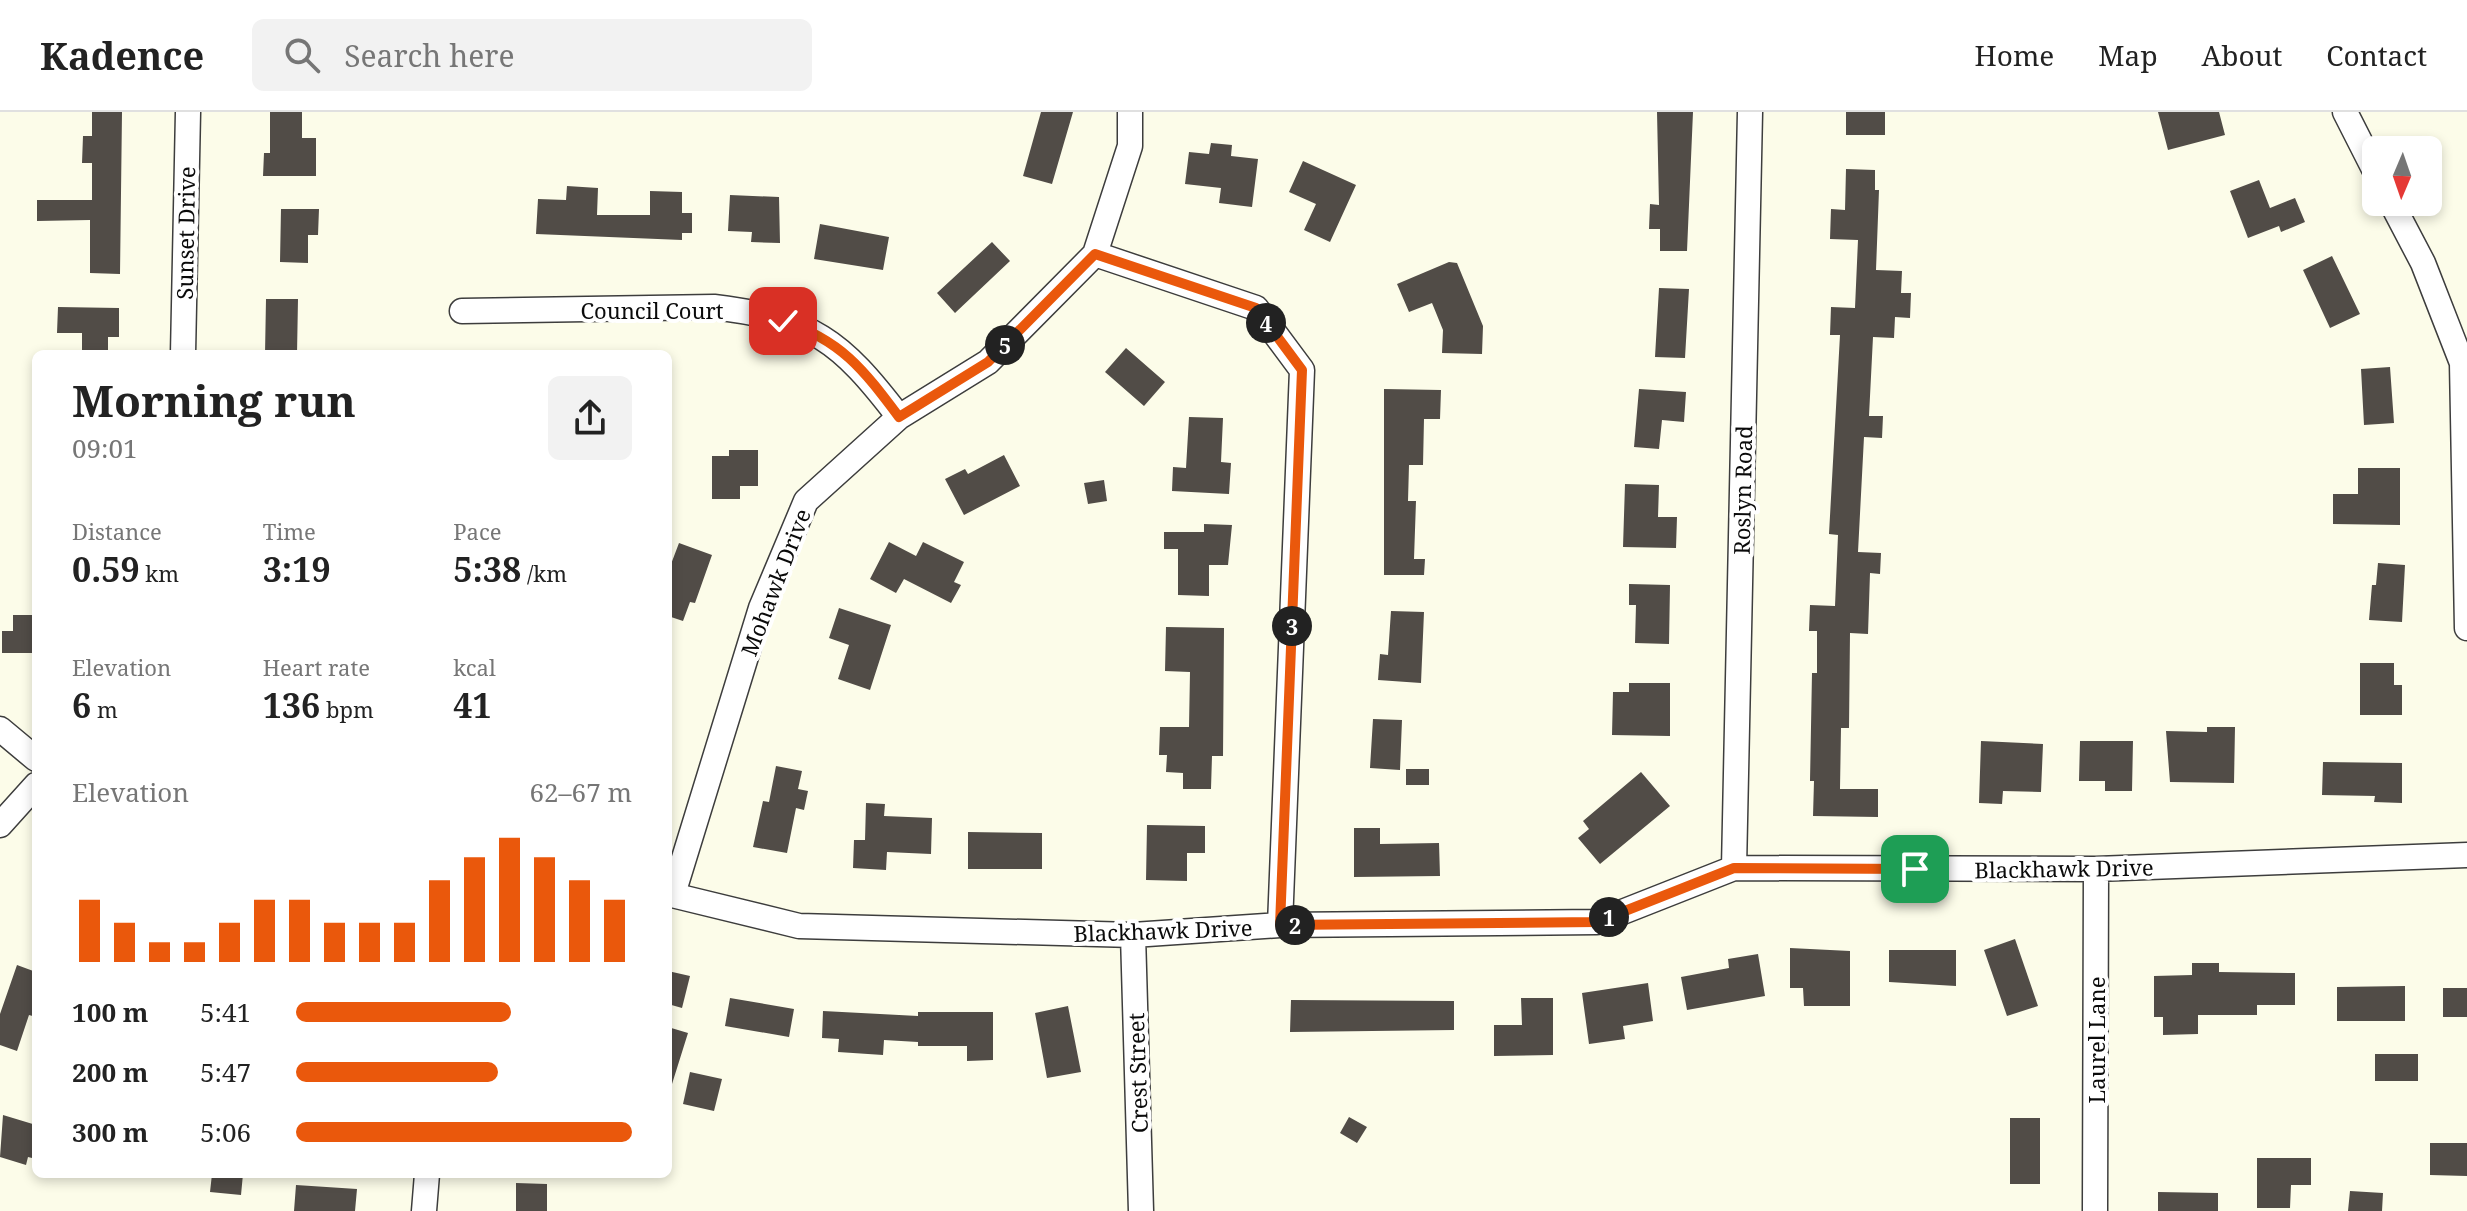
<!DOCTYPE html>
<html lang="en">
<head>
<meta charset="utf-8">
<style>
  body { margin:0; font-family:"Noto Serif",serif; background:#f2f2f2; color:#222; height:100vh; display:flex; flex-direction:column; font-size:30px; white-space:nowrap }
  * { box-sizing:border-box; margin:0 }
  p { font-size:26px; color:#767676 }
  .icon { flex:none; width:44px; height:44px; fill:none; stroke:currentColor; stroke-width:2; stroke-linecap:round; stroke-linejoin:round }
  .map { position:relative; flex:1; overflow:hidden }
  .details { position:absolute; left:32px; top:238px; width:640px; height:828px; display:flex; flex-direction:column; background:#fff; border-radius:12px; box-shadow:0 4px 12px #0003 }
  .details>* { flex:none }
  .needle { width:52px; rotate:182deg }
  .tools { position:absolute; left:2362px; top:24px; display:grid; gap:16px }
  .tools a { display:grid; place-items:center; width:80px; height:80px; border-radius:12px; background:#fff; box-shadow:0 4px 12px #0003; font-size:40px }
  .pin { position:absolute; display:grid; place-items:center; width:68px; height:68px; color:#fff; margin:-34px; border-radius:16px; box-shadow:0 4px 12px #0006 }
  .km { position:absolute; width:40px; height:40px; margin:-20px; border-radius:50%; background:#222; color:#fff; font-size:22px; line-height:40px; text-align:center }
  .round { display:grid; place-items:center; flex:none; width:84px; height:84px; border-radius:12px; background:#f2f2f2 }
  .overview { display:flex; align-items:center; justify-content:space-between; height:136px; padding:0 40px }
  h1 { font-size:44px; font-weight:700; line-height:60px }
  .stats { display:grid; grid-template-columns:repeat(3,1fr); gap:12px; height:136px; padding:8px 40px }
  .stats div { display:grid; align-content:center }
  .stats b { font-size:34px; font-weight:700 }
  .stats small { font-size:22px; font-weight:400 }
  .stats p { font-size:22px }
  .chart { height:224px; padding:16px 40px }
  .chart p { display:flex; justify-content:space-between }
  .chart svg { width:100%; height:144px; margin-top:8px; stroke:#ea580c; stroke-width:6 }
  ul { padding:0 40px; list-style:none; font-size:26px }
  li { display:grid; grid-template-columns:128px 96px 1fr; align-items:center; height:60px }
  li i { height:20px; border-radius:10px; background:#ea580c }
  header { display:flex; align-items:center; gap:48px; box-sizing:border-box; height:112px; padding:0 40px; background:#fff; border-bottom:2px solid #e0e0e0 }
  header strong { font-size:38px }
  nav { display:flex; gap:44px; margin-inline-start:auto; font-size:28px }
  .search { width:560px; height:72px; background:#f2f2f2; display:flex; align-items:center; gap:20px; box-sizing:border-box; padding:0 28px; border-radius:12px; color:#767676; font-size:30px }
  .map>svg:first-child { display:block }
  .building { fill:#514c47 }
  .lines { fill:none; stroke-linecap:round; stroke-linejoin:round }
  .street-casing { stroke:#3d3d3d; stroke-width:27 }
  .street { stroke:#fff; stroke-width:24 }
  .route-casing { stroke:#fff; stroke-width:16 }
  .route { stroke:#ea580c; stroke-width:10 }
  .labels { text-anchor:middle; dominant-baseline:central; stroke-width:8; stroke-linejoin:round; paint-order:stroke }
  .street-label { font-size:22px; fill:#0a0a0a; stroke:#fff }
</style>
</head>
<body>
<header>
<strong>Kadence</strong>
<div class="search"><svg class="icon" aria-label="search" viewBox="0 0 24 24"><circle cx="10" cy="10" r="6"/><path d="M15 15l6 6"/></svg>Search here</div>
<nav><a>Home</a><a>Map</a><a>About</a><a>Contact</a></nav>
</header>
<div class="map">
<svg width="2467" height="1099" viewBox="0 0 2467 1099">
  <rect width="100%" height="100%" fill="#fcfce9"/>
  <path class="building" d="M92,0H122L120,162L90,161V108L37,109V88H92V51H82L83,24H92Z
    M270,0H302V26H316V64H263L264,41H270Z
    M1041,0H1073L1052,72L1023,64Z
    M1657,0H1693L1687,139H1660V117H1649L1650,92L1659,93Z
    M1846,0H1885V23H1846Z
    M2158,0H2219L2225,23L2168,38Z
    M1211,31L1232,33L1231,44L1258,47L1252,95L1219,91L1221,76L1185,72L1189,40L1209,42Z
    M1303,49L1356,73L1330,130L1304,118L1316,92L1289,80Z
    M1846,57L1875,58V78H1879L1876,158L1902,159L1901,181H1911L1910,206L1895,205L1894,226L1873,225L1869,304H1883L1882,326L1864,325L1858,440L1881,441L1880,462L1870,461L1868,522L1850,521L1849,616H1841L1840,677H1878V705L1813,704L1814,669H1810L1812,561H1817V519H1809L1810,493L1835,494L1838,423L1829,422L1840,223H1830L1831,195L1855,196L1858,128L1830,127L1831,97L1845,98Z
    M2259,68L2270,96L2295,86L2305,110L2281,120L2279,114L2248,126L2230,79Z
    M567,74L598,76L597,103H650V79L682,80V101H692V121H682V128L536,122L538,87L566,88Z
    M730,83L779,85L780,131L751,130L752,120L728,119Z
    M281,97H319L318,123H308V151L280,150Z
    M820,112L889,125L883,158L814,147Z
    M992,130L1010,149L955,201L937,181Z
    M2332,144L2360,202L2330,216L2303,158Z
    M1449,150L1457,151L1483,214L1482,242L1442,241L1443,218L1432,191L1409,200L1397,172Z
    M1659,176L1689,177L1685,246L1655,245Z
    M266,187H298L297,242H265Z
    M58,195L119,196V225H108V242H82V221H57Z
    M1126,236L1165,270L1144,294L1105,260Z
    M2390,255L2394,311L2364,313L2361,257Z
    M1384,277L1441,278L1440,307H1424L1423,353H1409L1408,389H1416L1414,447H1425L1424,463H1384Z
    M1639,277L1686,280L1684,310L1662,308L1659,337L1634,335Z
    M1189,305L1223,306L1221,350L1231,351L1229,382L1172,379L1173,355L1186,356Z
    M729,338H758V374H740V387H712V344H729Z
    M1004,343L1020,374L964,403L945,367L965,357L968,362Z
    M2358,356H2400V413L2333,412V382H2358Z
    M1104,368L1107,389L1088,392L1084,371Z
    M1625,372L1659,373L1658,405H1677L1676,436L1623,435Z
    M1204,412L1232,413L1228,453H1209V484L1178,483V437H1164V420H1204Z
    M889,430L916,444L923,430L964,450L954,470L961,473L951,491L904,467L896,481L870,467Z
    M679,431L712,443L695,491L690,490L683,509L668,504V460Z
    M2378,451L2405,453L2402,510L2369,508L2372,473H2376Z
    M1629,472L1670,473L1669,532L1635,531L1636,493H1629Z
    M839,496L891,513L870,578L838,567L849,533L829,526Z
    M1391,499L1424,500L1421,571L1378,568L1380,542L1388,543Z
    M13,503H36V541H2V519H13Z
    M1166,515L1224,516L1223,644H1212L1211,677H1183V661L1166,660L1167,643H1159L1160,615H1189L1190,560L1165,559Z
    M2360,551H2394V573H2402V603H2360Z
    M1629,571H1670V624L1612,623L1613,580H1629Z
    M1373,607L1402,608L1400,658L1370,656Z
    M2207,615H2235L2234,671L2170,670L2166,619L2207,620Z
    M1981,629L2043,632L2041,680L2003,679L2002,692L1979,691Z
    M2080,629H2133L2132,679H2105V669H2079Z
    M2323,650L2402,651V691L2374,690L2375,684L2322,683Z
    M776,654L802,659L798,677L808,679L804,698L796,696L787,741L753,735L763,689L769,690Z
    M1406,657H1429V673H1406Z
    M1641,660L1670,694L1600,752L1578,726L1589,717L1583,709Z
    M866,691L885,692L884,704L932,706L931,742L887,740L886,758L853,756L854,728H865Z
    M1147,713L1205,714V741H1187V769L1146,768Z
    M1354,716H1380V732L1439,731L1440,764L1354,765Z
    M968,720L1042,721V757H968Z
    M2015,827L2038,894L2007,904L1984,838Z
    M1790,836L1850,839V894H1804L1803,876H1790Z
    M1889,838H1956V874L1889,870Z
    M1758,842L1765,884L1687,898L1681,865L1729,856L1728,847Z
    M2192,851H2219V860L2295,861V893H2257V903H2198V922L2163,923V905H2154V864L2192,863Z
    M17,853L36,860V905L29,903L17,939L0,933V902Z
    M668,859L690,864L682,896L668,892Z
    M1648,871L1653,909L1623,914L1625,927L1589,932L1582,881Z
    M2405,874V909H2337V875Z
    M2443,876H2467V905H2443Z
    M730,886L794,897L789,925L725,914Z
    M1521,886H1553V943L1494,944V913H1522Z
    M1291,888L1454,889V918L1290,920Z
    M1068,894L1081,960L1047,966L1035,901Z
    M823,899L918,904V900H993V948L967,949V934H918V930L884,928L883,943L838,940L839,927L822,926Z
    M668,915L688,921L672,972L668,971Z
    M2375,942H2418V969H2375Z
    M690,960L722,967L714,999L683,992Z
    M3,1003L36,1013V1047L28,1045L26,1053L0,1045Z
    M1349,1005L1367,1015L1357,1031L1340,1021Z
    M2010,1006H2040V1072H2010Z
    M2430,1031H2467V1064L2430,1063Z
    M2257,1046H2311V1073H2291L2290,1096H2257Z
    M212,1062H243L241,1083L210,1080Z
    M516,1071L547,1072V1099H516Z
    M296,1073L357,1077L355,1099H294Z
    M2350,1079L2383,1081L2382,1099H2348Z
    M2158,1080L2218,1081V1099H2158Z"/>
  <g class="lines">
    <g class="street-casing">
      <path id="street" d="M2345,0L2376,61
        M2391,90L2423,151L2462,251L2467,516
        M1095,142L1256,196L1302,258L1280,813
        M462,199L714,195C813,207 840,228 899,305
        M183,242L188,0
        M0,617L36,647
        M0,713L36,673
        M1734,756L1750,0
        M668,782L799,814L1133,823L1280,813L1597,810L1734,756L2096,757L2467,743
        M673,782L761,496L806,389L899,305L988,250L1095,142L1130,34V0
        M1133,823L1141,1099
        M424,1099L427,1062
        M2095,1099L2096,757"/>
    </g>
    <use href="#street" class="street"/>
  </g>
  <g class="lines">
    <g class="route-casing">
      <path id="route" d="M783,209C841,228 863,257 899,305L988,250L1095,142L1256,196L1302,258L1280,813L1597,810L1734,756L1915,757"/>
    </g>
    <use href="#route" class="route"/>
  </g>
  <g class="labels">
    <g class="street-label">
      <text transform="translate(185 121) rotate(-89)">Sunset Drive</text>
      <text x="652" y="198">Council Court</text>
      <text transform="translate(1742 378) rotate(-89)">Roslyn Road</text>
      <text transform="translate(775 470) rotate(-69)">Mohawk Drive</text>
      <text transform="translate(2064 756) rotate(-1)">Blackhawk Drive</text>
      <text transform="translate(1163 818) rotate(-2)">Blackhawk Drive</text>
      <text transform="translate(2096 928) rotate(-90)">Laurel Lane</text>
      <text transform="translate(1137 961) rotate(-92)">Crest Street</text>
    </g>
  </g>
</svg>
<div class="tools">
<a><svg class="needle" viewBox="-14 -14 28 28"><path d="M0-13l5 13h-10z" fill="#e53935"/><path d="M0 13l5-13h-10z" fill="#767676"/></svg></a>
</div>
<div class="pin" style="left:1915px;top:757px;background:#1e9e55"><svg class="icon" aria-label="arrive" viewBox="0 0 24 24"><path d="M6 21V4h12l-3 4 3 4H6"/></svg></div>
<div class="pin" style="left:783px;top:209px;background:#d93025"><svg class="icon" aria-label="check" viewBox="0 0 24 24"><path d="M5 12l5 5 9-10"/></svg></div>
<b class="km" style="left:1609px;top:805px">1</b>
<b class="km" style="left:1295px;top:813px">2</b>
<b class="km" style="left:1292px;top:514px">3</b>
<b class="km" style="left:1266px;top:211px">4</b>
<b class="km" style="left:1005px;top:233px">5</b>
<section class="details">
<div class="overview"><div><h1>Morning run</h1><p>09:01</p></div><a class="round"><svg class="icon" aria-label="share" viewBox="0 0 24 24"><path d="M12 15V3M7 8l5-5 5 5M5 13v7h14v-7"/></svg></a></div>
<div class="stats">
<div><p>Distance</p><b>0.59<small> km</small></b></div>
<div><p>Time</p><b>3:19</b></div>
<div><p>Pace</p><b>5:38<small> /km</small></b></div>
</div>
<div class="stats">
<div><p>Elevation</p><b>6<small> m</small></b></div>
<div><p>Heart rate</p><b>136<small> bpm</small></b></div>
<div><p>kcal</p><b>41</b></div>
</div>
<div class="chart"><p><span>Elevation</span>62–67 m</p>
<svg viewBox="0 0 160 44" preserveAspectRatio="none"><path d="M5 44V25M15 44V32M25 44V38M35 44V38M45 44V32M55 44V25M65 44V25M75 44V32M85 44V32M95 44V32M105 44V19M115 44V12M125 44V6M135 44V12M145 44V19M155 44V25"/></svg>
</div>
<ul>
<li><b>100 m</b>5:41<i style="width:64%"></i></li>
<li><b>200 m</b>5:47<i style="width:60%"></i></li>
<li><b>300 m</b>5:06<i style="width:100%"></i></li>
</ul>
</section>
</div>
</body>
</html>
